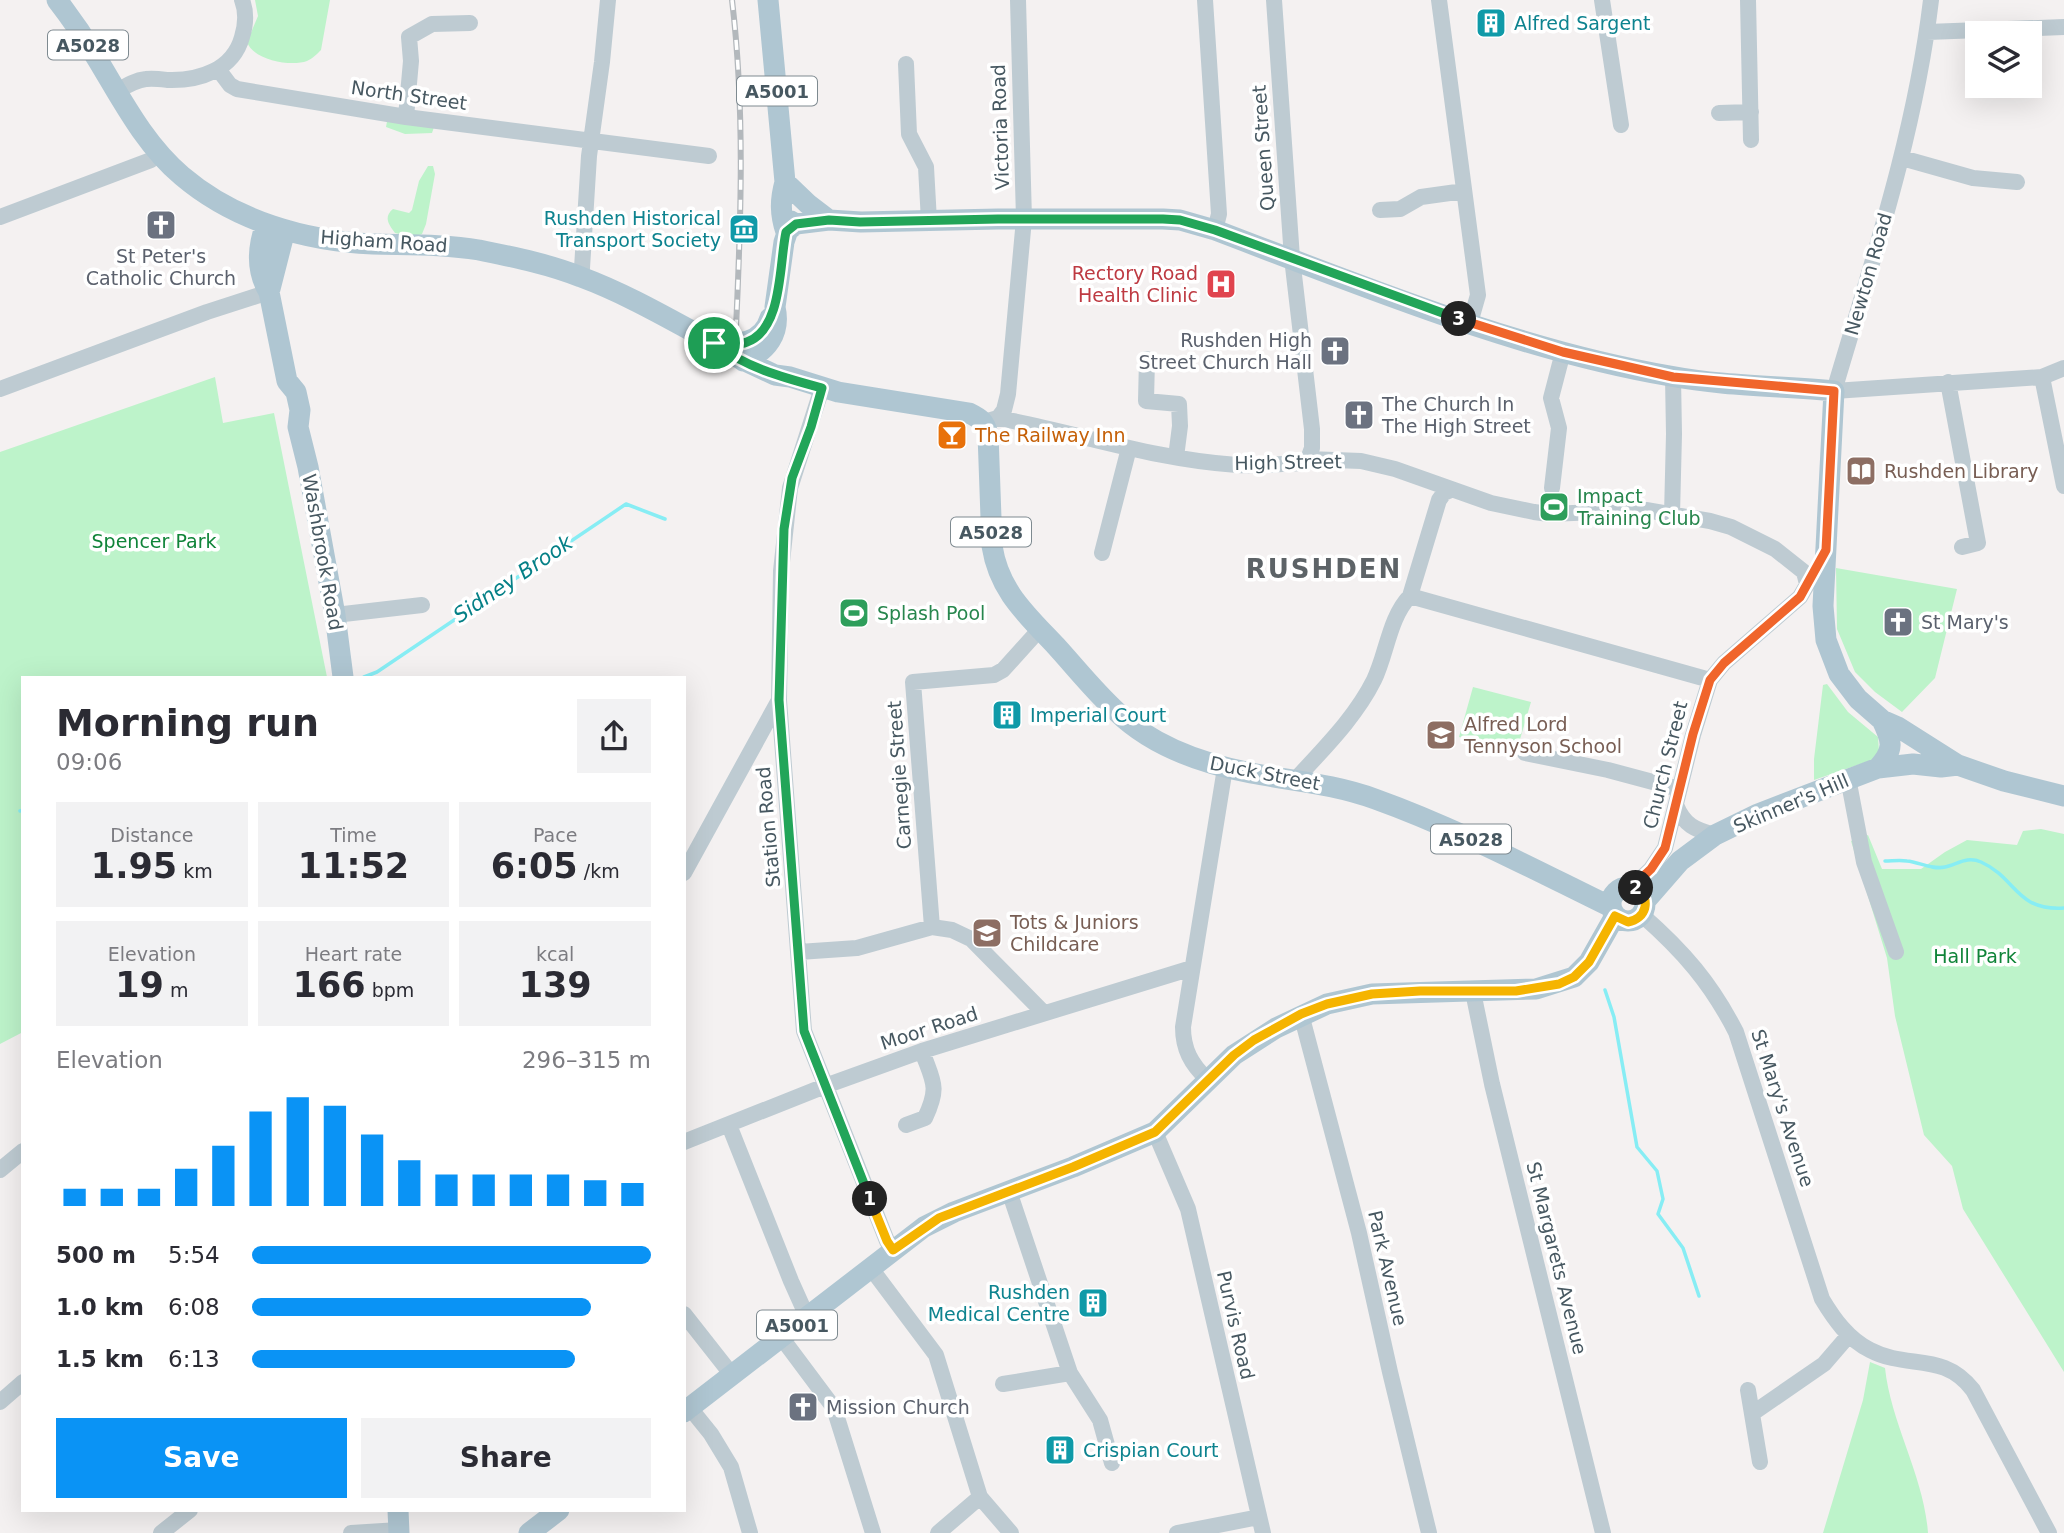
<!DOCTYPE html>
<html lang="en">
<head>
<meta charset="utf-8">
<style>
  body { margin:0; font-family:"DejaVu Sans",sans-serif; background:#f2f2f3; color:#2b2b33; height:100vh; display:flex; flex-direction:column; font-size:26px; white-space:nowrap }
  * { box-sizing:border-box; margin:0 }
  p { font-size:23px; color:#7c7c81 }
  .icon { flex:none; width:38px; height:38px; fill:none; stroke:currentColor; stroke-width:2; stroke-linecap:round; stroke-linejoin:round }
  .map { position:relative; flex:1; overflow:hidden }
  .side { position:absolute; left:21px; top:676px; width:665px; height:836px; display:flex; flex-direction:column; background:#fff; border-radius:0px; box-shadow:0 7px 28px #0002 }
  .side>* { flex:none }
  .buttons { position:absolute; left:1965px; top:21px; display:grid; gap:14px }
  .buttons a { display:grid; place-items:center; width:77px; height:77px; border-radius:0px; background:#fff; box-shadow:0 7px 28px #0002; font-size:35px }
  .pin { position:absolute; display:grid; place-items:center; width:60px; height:60px; color:#fff; margin:-30px; border:4px solid #fff; border-radius:50%; box-shadow:0 2px 7px #0007 }
  .km { position:absolute; width:35px; height:35px; margin:-18px; border-radius:50%; background:#222; color:#fff; font-size:19px; line-height:35px; text-align:center }
  .round { display:grid; place-items:center; flex:none; width:74px; height:74px; border-radius:0px; background:#f2f2f3 }
  .headline { display:flex; align-items:center; justify-content:space-between; height:119px; padding:0 35px }
  h1 { font-size:38px; font-weight:600; line-height:52px }
  .figures { display:grid; grid-template-columns:repeat(3,1fr); gap:10px; height:119px; padding:7px 35px }
  .figures div { display:grid; align-content:center; border-radius:0px; background:#f2f2f3; text-align:center }
  .figures b { font-size:35px; font-weight:600 }
  .figures small { font-size:19px; font-weight:400 }
  .figures p { font-size:19px }
  .chart { height:196px; padding:14px 35px }
  .chart p { display:flex; justify-content:space-between }
  .chart svg { width:100%; height:126px; margin-top:7px; stroke:#0a93f5; stroke-width:6 }
  .primary-button { display:flex; gap:14px; margin-top:auto; padding:14px 35px }
  .primary-button a { flex:1; height:80px; border-radius:0px; background:#0a93f5; color:#fff; font-size:28px; font-weight:600; line-height:80px; text-align:center }
  .primary-button a+a { background:#f2f2f3; color:#2b2b33 }
  ul { padding:0 35px; list-style:none; font-size:23px }
  li { display:grid; grid-template-columns:112px 84px 1fr; align-items:center; height:52px }
  li i { height:18px; border-radius:9px; background:#0a93f5 }
  .map>svg:first-child { display:block }
  .green { fill:#bdf3ca }
  .lines { fill:none; stroke-linecap:round; stroke-linejoin:round }
  .stream { stroke:#87edf4; stroke-width:3.5 }
  .minor { stroke:#becbd2; stroke-width:16 }
  .major { stroke:#afc6d2; stroke-width:21 }
  .rail-casing { stroke:#b3b8bc; stroke-width:6 }
  .rail { stroke:#fff; stroke-width:3.5; stroke-dasharray:10; stroke-linecap:butt }
  .split-1-casing { stroke:#fff; stroke-width:14 }
  .split-2-casing { stroke:#fff; stroke-width:14 }
  .split-3-casing { stroke:#fff; stroke-width:14 }
  .split-4-casing { stroke:#fff; stroke-width:14 }
  .split-1 { stroke:#22a559; stroke-width:9 }
  .split-2 { stroke:#f5b400; stroke-width:9 }
  .split-3 { stroke:#f0652b; stroke-width:9 }
  .split-4 { stroke:#22a559; stroke-width:9 }
  .labels { text-anchor:middle; dominant-baseline:central; stroke-width:7; stroke-linejoin:round; paint-order:stroke }
  .shield { fill:#fff; stroke:#7e8a90; stroke-width:2 }
  .shield-label { font-size:18px; font-weight:bold; fill:#475861 }
  .culture-label { font-size:19px; fill:#0d838f; stroke:#fff; text-anchor:start }
  .street-label { font-size:19px; fill:#475861; stroke:#fff }
  .worship-label { font-size:19px; fill:#5b616d; stroke:#fff; text-anchor:start }
  .health-label { font-size:19px; fill:#be3a42; stroke:#fff; text-anchor:end }
  .food-label { font-size:19px; fill:#c56008; stroke:#fff; text-anchor:start }
  .education-label { font-size:19px; fill:#785e54; stroke:#fff; text-anchor:start }
  .leisure-label { font-size:19px; fill:#27864d; stroke:#fff; text-anchor:start }
  .park-label { font-size:19px; fill:#108439; stroke:#fff }
  .water-label { font-size:21px; font-style:italic; fill:#058087; stroke:#fff }
  .district-label { font-size:26px; font-weight:bold; letter-spacing:2px; fill:#5d6367; stroke:#fff }
</style>
</head>
<body>
<div class="map">
<svg width="2064" height="1533" viewBox="0 0 2064 1533">
  <rect width="100%" height="100%" fill="#f4f1f1"/>
  <path class="green" d="M255,0H330L321,50C317,54 312,59 307,61C291,67 253,60 247,42L258,16Z
    M388,116L435,124L432,133L405,134L386,127Z
    M428,166H433L435,174L426,224L422,234L413,237L395,233C389,225 383,217 393,209L409,213L412,210L419,181Z
    M215,377L223,423L274,413L327,677H23V1032L0,1044V452Z
    M1836,568L1957,589L1935,678L1902,712L1875,692L1855,672L1837,629Z
    M1827,684L1848,712L1878,737L1879,751L1875,759L1814,780V759L1823,685Z
    M1473,687L1531,702L1516,753L1459,737Z
    M2041,829L2064,834V1372L1963,1209L1952,1166L1924,1135L1895,1016L1887,958L1851,841L1868,835L1882,869H1921L1945,852L1967,840L2017,845L2023,831Z
    M1870,1362L1885,1368C1891,1424 1924,1476 1928,1533H1823L1863,1400Z"/>
  <g class="lines">
    <path class="stream" d="M364,677L377,672L626,504L665,519
      M20,811L23,810
      M1885,861C1892,861 1900,860 1907,861C1919,862 1932,870 1945,867C1958,864 1967,856 1981,862C2017,878 2015,911 2064,908
      M1605,990L1614,1017L1637,1147L1657,1171L1663,1199L1658,1214L1683,1248L1699,1296"/>
    <path class="minor" d="M1205,0L1219,214L1215,230
      M1274,0L1292,258L1312,429V448L1308,459
      M1439,0L1478,295L1470,323
      M1602,0L1621,125
      M1748,0L1751,140
      M1931,0C1915,134 1872,262 1834,391L2042,377L2064,368
      M1927,32L2064,27
      M906,64L909,134L926,167L929,221
      M218,69L230,85L237,89L406,117L709,156
      M116,92C126,86 135,80 146,79C153,78 160,79 168,80C199,81 233,70 242,37C246,24 247,13 242,0
      M1719,113L1751,112
      M406,117L411,61L409,37L432,24L470,23
      M1902,158L1973,178L2017,182
      M1380,210L1400,209L1421,197L1464,191
      M0,217L151,160L159,153
      M579,276L582,268L589,156L602,62L608,0
      M1147,359L1146,401L1179,404L1180,426L1176,457
      M2042,377L2064,486
      M1948,382L1978,543L1962,547
      M822,388L790,488L781,571L779,700L804,1031L887,1241L893,1250
      M0,389L207,312L269,292
      M998,418L1004,410L1008,394L1024,219L1018,0
      M984,422L998,418C1078,433 1156,460 1237,465C1258,466 1281,464 1302,463L1308,459L1361,461L1395,469L1491,503L1534,512L1549,514L1646,510L1710,521L1731,527L1775,549L1804,572L1807,584
      M1552,488L1559,428L1551,398L1563,352
      M1672,515L1674,434L1673,377
      M1102,553L1129,448
      M1410,596L1710,680
      M335,615L422,605
      M1525,753L1608,770L1679,789
      M1848,778L1864,862L1896,952
      M1296,779C1324,748 1355,718 1374,680C1387,653 1389,618 1410,596L1439,500L1444,493L1451,490
      M1676,805C1684,825 1695,830 1715,835
      M684,873L779,700
      M1632,887L1651,869L1665,848L1693,735L1710,680L1724,663L1800,597L1812,576
      M1642,915C1683,951 1711,983 1736,1032L1822,1299C1834,1319 1848,1339 1870,1350C1908,1370 1943,1351 1973,1390L2049,1533
      M932,927L913,682L994,675L1003,670L1040,629
      M799,952L857,948L932,927L952,930L971,939L1044,1013
      M1473,992L1492,1084L1603,1533
      M1301,1014L1359,1233L1390,1372L1429,1533
      M1207,1079C1191,1064 1183,1049 1183,1027L1225,768
      M729,1125L791,1281L804,1310L808,1316
      M906,1125L925,1118C940,1086 933,1082 922,1051
      M1155,1132L1188,1209L1263,1533
      M684,1142L825,1086L922,1051L1192,968
      M0,1170L23,1151
      M1009,1191L1070,1373L1100,1420L1112,1463
      M870,1267L936,1355L980,1497L1011,1533
      M684,1314L732,1375
      M781,1337L834,1408L873,1533
      M1003,1384L1070,1373
      M1748,1390L1760,1462
      M0,1402L23,1382
      M690,1408L711,1434L731,1467L750,1533
      M1753,1413L1824,1364L1849,1335
      M161,1533L190,1510
      M351,1533L399,1530
      M938,1533L980,1497
      M1177,1533L1259,1517"/>
    <path class="major" d="M57,0C71,18 84,37 96,57C121,98 144,144 182,176C235,221 305,241 373,244C409,245 444,244 479,250C513,257 549,264 581,277C627,294 671,320 714,343L726,352L775,375L790,377L838,392L969,413C981,419 984,421 988,434L992,546C999,591 1026,614 1056,646C1076,668 1095,692 1117,712C1152,746 1204,764 1251,773C1293,781 1334,784 1375,799C1456,828 1533,869 1611,907
      M768,0L785,182L808,204L829,220
      M785,182C780,200 780,214 786,232
      M266,224C258,246 256,271 269,292L287,381L296,392L300,410L298,427L308,467L335,615L343,677
      M786,232L796,224L829,220L861,222L998,219H1163L1180,220L1215,230C1360,285 1517,350 1670,376C1723,386 1780,386 1834,391L1823,606L1826,640L1839,674L1858,699L1882,720L1898,727L1958,765L2004,781L2064,796
      M270,289L285,230
      M714,343C737,344 762,345 770,318
      M743,361C767,352 781,333 775,307L784,242L791,221
      M1878,768C1895,749 1892,741 1882,720
      M1611 904a17 17 0 1 1 34 0a17 17 0 1 1-34 0Z
      M1646,900L1680,861L1715,835L1758,814L1878,768L1913,764L1941,767L1958,765
      M684,1412L924,1227L954,1212L1073,1167L1155,1132L1234,1055L1276,1028L1327,1004L1372,994L1536,989L1574,977L1589,962L1615,916
      M398,1510L399,1533
      M529,1533L559,1510"/>
    <g class="rail-casing">
      <path id="rail" d="M732,0C745,109 741,219 736,328"/>
    </g>
    <use href="#rail" class="rail"/>
  </g>
  <g class="lines">
    <g class="split-1-casing">
      <path id="split-1" d="M714,343C746,368 785,378 822,388L811,427L792,478L784,529L779,700L804,1031L870,1199"/>
    </g>
    <g class="split-2-casing">
      <path id="split-2" d="M870,1199L887,1241L893,1250L939,1218L1073,1167L1155,1132L1234,1055L1254,1040L1301,1014L1327,1004L1372,994L1420,991H1516L1559,984L1574,977L1589,962L1615,916L1628,922C1646,919 1652,899 1636,888"/>
    </g>
    <g class="split-3-casing">
      <path id="split-3" d="M1459,319L1563,352L1673,377L1834,391L1826,550L1800,597L1724,663L1710,680L1693,734L1665,848L1651,869L1632,887L1636,888"/>
    </g>
    <g class="split-4-casing">
      <path id="split-4" d="M714,343C724,344 737,346 747,342C783,329 779,264 786,232L796,224L829,220L860,222L998,219H1163L1180,220L1215,230L1459,319"/>
    </g>
    <use href="#split-1" class="split-1"/>
    <use href="#split-2" class="split-2"/>
    <use href="#split-3" class="split-3"/>
    <use href="#split-4" class="split-4"/>
  </g>
  <defs>
    <g id="building-square" transform="scale(1.575)"><rect x="-9" y="-9" width="18" height="18" rx="4" fill="#0f9aa8" stroke="#fff"/><path d="M-4-6H4V6H1V3H-1V6H-4ZM-2.5-4.3h1.7v1.8h-1.7ZM.8-4.3h1.7v1.8H.8ZM-2.5-1h1.7V.8h-1.7ZM.8-1h1.7V.8H.8Z" fill="#fff"/></g>
    <g id="church-square" transform="scale(1.575)"><rect x="-9" y="-9" width="18" height="18" rx="4" fill="#6b7280" stroke="#fff"/><path d="M-1.2-6h2.4v3.5h3.3v2.4h-3.3V6h-2.4V-.1h-3.3v-2.4h3.3Z" fill="#fff"/></g>
    <g id="museum-square" transform="scale(1.575)"><rect x="-9" y="-9" width="18" height="18" rx="4" fill="#0f9aa8" stroke="#fff"/><path d="M0-6L6-3V-2H-6V-3ZM-5-1h2V3h-2ZM-1-1h2V3h-2ZM3-1h2V3H3ZM-6 4H6V6H-6Z" fill="#fff"/></g>
    <g id="hospital-square" transform="scale(1.575)"><rect x="-9" y="-9" width="18" height="18" rx="4" fill="#e0444e" stroke="#fff"/><path d="M-5-5h3v3.5h4V-5h3V5h-3V1.5h-4V5h-3Z" fill="#fff"/></g>
    <g id="bar-square" transform="scale(1.575)"><rect x="-9" y="-9" width="18" height="18" rx="4" fill="#e8710a" stroke="#fff"/><path d="M-6-5H6L.8 .8V4.5H3.5V6h-7V4.5H-.8V.8Z" fill="#fff"/></g>
    <g id="library-square" transform="scale(1.575)"><rect x="-9" y="-9" width="18" height="18" rx="4" fill="#8d6e63" stroke="#fff"/><path d="M-6-4Q-3-5.5-.7-3.5V5Q-3 3-6 4ZM6-4Q3-5.5 .7-3.5V5Q3 3 6 4Z" fill="#fff"/></g>
    <g id="stadium-square" transform="scale(1.575)"><rect x="-9" y="-9" width="18" height="18" rx="4" fill="#2e9e5b" stroke="#fff"/><path d="M0-5a6.5 5 0 1 0 0 10a6.5 5 0 1 0 0-10ZM-3.5-1.8h7v3.6h-7Z" fill="#fff"/></g>
    <g id="school-square" transform="scale(1.575)"><rect x="-9" y="-9" width="18" height="18" rx="4" fill="#8d6e63" stroke="#fff"/><path d="M0-5L7-2L0 1L-7-2ZM-4 1L0 2.5L4 1V4Q0 6-4 4Z" fill="#fff"/></g>
  </defs>
  <g fill-rule="evenodd">
    <use href="#building-square" x="1491" y="23"/>
    <use href="#church-square" x="161" y="225"/>
    <use href="#museum-square" x="744" y="229"/>
    <use href="#hospital-square" x="1221" y="284"/>
    <use href="#church-square" x="1335" y="351"/>
    <use href="#church-square" x="1359" y="415"/>
    <use href="#bar-square" x="952" y="435"/>
    <use href="#library-square" x="1861" y="471"/>
    <use href="#stadium-square" x="1554" y="507"/>
    <use href="#stadium-square" x="854" y="613"/>
    <use href="#church-square" x="1898" y="622"/>
    <use href="#building-square" x="1007" y="715"/>
    <use href="#school-square" x="1441" y="735"/>
    <use href="#school-square" x="987" y="933"/>
    <use href="#building-square" x="1093" y="1303"/>
    <use href="#church-square" x="803" y="1407"/>
    <use href="#building-square" x="1060" y="1450"/>
  </g>
  <g class="labels">
    <g class="shield">
      <rect x="48" y="30.5" width="80" height="29" rx="5"/>
      <rect x="737" y="76.5" width="80" height="29" rx="5"/>
      <rect x="951" y="517.5" width="80" height="29" rx="5"/>
      <rect x="1431" y="824.5" width="80" height="29" rx="5"/>
      <rect x="757" y="1310.5" width="80" height="29" rx="5"/>
    </g>
    <g class="shield-label">
      <text x="88" y="45">A5028</text>
      <text x="777" y="91">A5001</text>
      <text x="991" y="532">A5028</text>
      <text x="1471" y="839">A5028</text>
      <text x="797" y="1325">A5001</text>
    </g>
    <g class="culture-label">
      <text x="1514" y="23">Alfred Sargent</text>
      <text x="721" y="218" text-anchor="end">Rushden Historical<tspan x="721" dy="22">Transport Society</tspan></text>
      <text x="1030" y="715">Imperial Court</text>
      <text x="1070" y="1292" text-anchor="end">Rushden<tspan x="1070" dy="22">Medical Centre</tspan></text>
      <text x="1083" y="1450">Crispian Court</text>
    </g>
    <g class="street-label">
      <text transform="translate(409 95) rotate(8)">North Street</text>
      <text transform="translate(1000 127) rotate(-92)">Victoria Road</text>
      <text transform="translate(1263 148) rotate(-94)">Queen Street</text>
      <text transform="translate(384 241) rotate(4)">Higham Road</text>
      <text transform="translate(1868 274) rotate(-74)">Newton Road</text>
      <text transform="translate(1288 462) rotate(-1)">High Street</text>
      <text transform="translate(323 552) rotate(80)">Washbrook Road</text>
      <text transform="translate(1665 765) rotate(-76)">Church Street</text>
      <text transform="translate(1265 773) rotate(11)">Duck Street</text>
      <text transform="translate(899 775) rotate(-94)">Carnegie Street</text>
      <text transform="translate(1791 803) rotate(-23)">Skinner's Hill</text>
      <text transform="translate(768 827) rotate(-95)">Station Road</text>
      <text transform="translate(929 1028) rotate(-18)">Moor Road</text>
      <text transform="translate(1783 1108) rotate(72)">St Mary's Avenue</text>
      <text transform="translate(1557 1258) rotate(76)">St Margarets Avenue</text>
      <text transform="translate(1388 1268) rotate(77)">Park Avenue</text>
      <text transform="translate(1236 1325) rotate(77)">Purvis Road</text>
    </g>
    <g class="worship-label">
      <text x="161" y="256" text-anchor="middle">St Peter's<tspan x="161" dy="22">Catholic Church</tspan></text>
      <text x="1312" y="340" text-anchor="end">Rushden High<tspan x="1312" dy="22">Street Church Hall</tspan></text>
      <text x="1382" y="404">The Church In<tspan x="1382" dy="22">The High Street</tspan></text>
      <text x="1921" y="622">St Mary's</text>
      <text x="826" y="1407">Mission Church</text>
    </g>
    <g class="health-label">
      <text x="1198" y="273">Rectory Road<tspan x="1198" dy="22">Health Clinic</tspan></text>
    </g>
    <g class="food-label">
      <text x="975" y="435">The Railway Inn</text>
    </g>
    <g class="education-label">
      <text x="1884" y="471">Rushden Library</text>
      <text x="1464" y="724">Alfred Lord<tspan x="1464" dy="22">Tennyson School</tspan></text>
      <text x="1010" y="922">Tots &amp; Juniors<tspan x="1010" dy="22">Childcare</tspan></text>
    </g>
    <g class="leisure-label">
      <text x="1577" y="496">Impact<tspan x="1577" dy="22">Training Club</tspan></text>
      <text x="877" y="613">Splash Pool</text>
    </g>
    <g class="park-label">
      <text x="154" y="541">Spencer Park</text>
      <text x="1975" y="956">Hall Park</text>
    </g>
    <g class="water-label">
      <text transform="translate(513 579) rotate(-34)">Sidney Brook</text>
    </g>
    <g class="district-label">
      <text x="1324" y="569">RUSHDEN</text>
    </g>
  </g>
</svg>
<div class="buttons">
<a><svg class="icon" aria-label="layers" viewBox="0 0 24 24"><path d="M12 4l9 5-9 5-9-5zM3 14l9 5 9-5"/></svg></a>
</div>
<div class="pin" style="left:714px;top:343px;background:#1e9e55"><svg class="icon" aria-label="arrive" viewBox="0 0 24 24"><path d="M6 21V4h12l-3 4 3 4H6"/></svg></div>
<b class="km" style="left:870px;top:1199px">1</b>
<b class="km" style="left:1636px;top:888px">2</b>
<b class="km" style="left:1459px;top:319px">3</b>
<section class="side">
<div class="headline"><div><h1>Morning run</h1><p>09:06</p></div><a class="round"><svg class="icon" aria-label="share" viewBox="0 0 24 24"><path d="M12 15V3M7 8l5-5 5 5M5 13v7h14v-7"/></svg></a></div>
<div class="figures">
<div><p>Distance</p><b>1.95<small> km</small></b></div>
<div><p>Time</p><b>11:52</b></div>
<div><p>Pace</p><b>6:05<small> /km</small></b></div>
</div>
<div class="figures">
<div><p>Elevation</p><b>19<small> m</small></b></div>
<div><p>Heart rate</p><b>166<small> bpm</small></b></div>
<div><p>kcal</p><b>139</b></div>
</div>
<div class="chart"><p><span>Elevation</span>296–315 m</p>
<svg viewBox="0 0 160 44" preserveAspectRatio="none"><path d="M5 44V38M15 44V38M25 44V38M35 44V31M45 44V23M55 44V11M65 44V6M75 44V9M85 44V19M95 44V28M105 44V33M115 44V33M125 44V33M135 44V33M145 44V35M155 44V36"/></svg>
</div>
<ul>
<li><b>500 m</b>5:54<i style="width:100%"></i></li>
<li><b>1.0 km</b>6:08<i style="width:85%"></i></li>
<li><b>1.5 km</b>6:13<i style="width:81%"></i></li>
</ul>
<div class="primary-button"><a>Save</a><a>Share</a></div>
</section>
</div>
</body>
</html>
